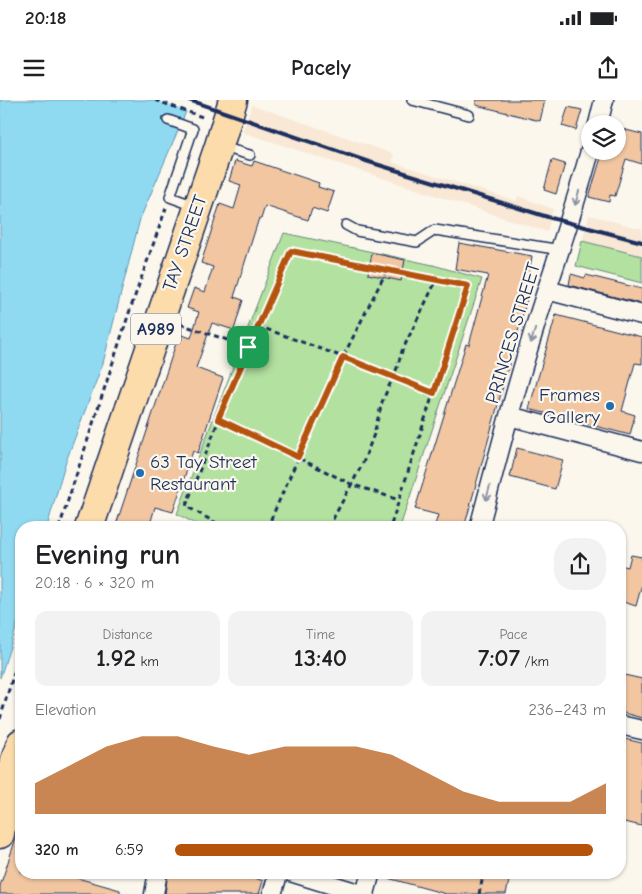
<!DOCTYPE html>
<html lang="en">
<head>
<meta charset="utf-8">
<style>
  body { margin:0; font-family:"Comic Neue",sans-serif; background:#f2f2f2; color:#202124; height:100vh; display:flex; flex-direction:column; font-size:19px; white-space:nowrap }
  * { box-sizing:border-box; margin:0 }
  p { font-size:16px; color:#757577 }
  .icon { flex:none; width:28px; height:28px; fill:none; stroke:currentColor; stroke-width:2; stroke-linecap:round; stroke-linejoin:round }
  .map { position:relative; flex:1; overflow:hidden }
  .drawer { position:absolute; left:15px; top:421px; width:611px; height:358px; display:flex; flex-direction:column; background:#fff; border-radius:20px; box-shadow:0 1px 4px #0004 }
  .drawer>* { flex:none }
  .tools { position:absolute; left:581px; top:15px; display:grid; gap:10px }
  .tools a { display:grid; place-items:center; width:45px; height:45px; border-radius:50%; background:#fff; box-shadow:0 1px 4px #0004; font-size:25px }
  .pin { position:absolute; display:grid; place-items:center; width:42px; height:42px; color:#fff; margin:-21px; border-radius:10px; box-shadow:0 2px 8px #0006 }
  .round { display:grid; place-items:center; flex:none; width:52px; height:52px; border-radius:20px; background:#f2f2f2 }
  .headline { display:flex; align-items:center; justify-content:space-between; height:85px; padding:0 20px }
  h1 { font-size:28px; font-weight:700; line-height:38px }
  .metrics { display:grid; grid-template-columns:repeat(3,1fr); gap:8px; height:85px; padding:5px 20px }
  .metrics div { display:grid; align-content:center; border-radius:12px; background:#f2f2f2; text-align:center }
  .metrics b { font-size:25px; font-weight:700 }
  .metrics small { font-size:14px; font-weight:400 }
  .metrics p { font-size:14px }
  .chart { height:140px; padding:10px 20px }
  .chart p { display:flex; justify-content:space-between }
  .chart svg { width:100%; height:90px; margin-top:5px; fill:#b45309; opacity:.7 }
  ul { padding:0 20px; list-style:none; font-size:16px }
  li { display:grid; grid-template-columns:80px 60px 1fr; align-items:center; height:38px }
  li i { height:12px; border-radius:6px; background:#b45309 }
  .status { display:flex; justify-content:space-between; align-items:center; height:35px; padding:0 25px; background:#fff; direction:ltr }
  .status svg { height:14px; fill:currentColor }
  header { display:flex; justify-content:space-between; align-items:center; height:65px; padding:0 20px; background:#fff; font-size:22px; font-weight:700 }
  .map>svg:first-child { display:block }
  .built { fill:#f8e8d5 }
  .green { fill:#b3e1a0; stroke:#67887f }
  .water { fill:#90daf1; stroke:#6196b6 }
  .pier { fill:#fbf7ec }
  .building { fill:#f1c6a0; stroke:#1b2f5e }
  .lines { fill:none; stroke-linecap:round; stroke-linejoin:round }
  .lane-casing { stroke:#1b2f5e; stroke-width:12 }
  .street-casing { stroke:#1b2f5e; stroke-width:21 }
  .primary-casing { stroke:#1b2f5e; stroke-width:31 }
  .path { stroke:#1b2f5e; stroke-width:3; stroke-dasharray:5 4; stroke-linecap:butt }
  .lane { stroke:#fbf7ec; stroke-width:9 }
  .street { stroke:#fbf7ec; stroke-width:18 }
  .primary { stroke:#fddcac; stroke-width:28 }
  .rail { stroke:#1b2f5e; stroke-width:4 }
  .oneway { stroke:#8b93a5 }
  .route-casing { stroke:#fff; stroke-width:10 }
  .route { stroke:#b45309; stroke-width:6 }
  .poi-dot { fill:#1f6fb2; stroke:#fbf7ec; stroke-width:2 }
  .labels { text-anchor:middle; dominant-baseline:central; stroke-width:4.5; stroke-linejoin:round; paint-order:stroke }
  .shield { fill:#fbf7ec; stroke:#5e6b89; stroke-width:1 }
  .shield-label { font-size:18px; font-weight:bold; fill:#1b2f5e }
  .street-label { font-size:19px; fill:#1b2f5e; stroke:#fbf7ec }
  .poi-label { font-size:19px; fill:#1b2f5e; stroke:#fbf7ec; text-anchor:end }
</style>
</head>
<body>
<div class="status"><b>20:18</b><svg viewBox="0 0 49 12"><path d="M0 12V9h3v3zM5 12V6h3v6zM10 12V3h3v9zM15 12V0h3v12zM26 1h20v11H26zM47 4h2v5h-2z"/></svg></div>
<header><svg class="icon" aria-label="menu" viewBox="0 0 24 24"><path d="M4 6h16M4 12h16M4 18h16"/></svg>Pacely<svg class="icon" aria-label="share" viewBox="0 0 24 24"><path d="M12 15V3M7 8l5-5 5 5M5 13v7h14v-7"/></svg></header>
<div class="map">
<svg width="642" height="794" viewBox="0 0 642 794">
  <rect width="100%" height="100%" fill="#fbf7ec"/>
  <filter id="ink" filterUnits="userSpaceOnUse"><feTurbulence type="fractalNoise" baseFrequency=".02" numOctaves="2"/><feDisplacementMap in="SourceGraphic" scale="10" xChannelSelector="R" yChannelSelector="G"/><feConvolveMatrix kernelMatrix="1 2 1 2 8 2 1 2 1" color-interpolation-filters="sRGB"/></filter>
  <g filter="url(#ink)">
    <path class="built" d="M252,5L394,54L392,62L516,101L518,96L553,109L547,132L242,32Z
      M589,115L642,129V183L576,166Z"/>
    <path class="green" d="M284,133L433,165L482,179L400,427H202L177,414Z
      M582,141L642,156V183L576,166Z"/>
    <path class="water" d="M0,0H191L140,119L103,263L65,364L47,427L21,428V513L0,578Z"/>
    <path class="pier" d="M155,0H194L188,12Z"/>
    <path class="building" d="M476,0H545L540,21L476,5Z
      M568,7L582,10L576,30L562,26Z
      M618,28L642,34V64L626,59L615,96L610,95L609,102L589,97L603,51H618Z
      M552,60L565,64L556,94L544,90Z
      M235,61L252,66L254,61L319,83L318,87L334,92L327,113L312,108L308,120L265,106L261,119L259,118L234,197L243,200L234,230L212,223L196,268L223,278L198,353L193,351L173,412L155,407L149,428H115L179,234L191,238L199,212L187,208L194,188L205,192L213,167L201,163L220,104L234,109L241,85L229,81Z
      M459,143L532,156L525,198L527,199L464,428H434L438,415L415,409L466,244L469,245L488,175L455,169Z
      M372,153L405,160L401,181L368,174Z
      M571,174L585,178L586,175L642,189V204L569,185Z
      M556,215L642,237V264L635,263L622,311L635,315L630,335L529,309Z
      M517,348L563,360L555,389L510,377Z
      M631,455L642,457V484L636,506L620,501V465L628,467Z
      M620,574L642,579V618L620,612Z
      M620,638L642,643V726L620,721Z
      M19,729L21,730V772H56L120,790V794H0V786Z
      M168,772H239L263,781L259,794H165Z
      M384,772H511L506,794H446L384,777Z"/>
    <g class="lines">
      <g class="lane-casing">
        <path id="lane" d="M412,0L469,15
          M168,20L193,29L170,97L195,106
          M222,47L250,55
          M346,125L357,131L417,142L435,130L561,150"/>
      </g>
      <g class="street-casing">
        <path id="street" d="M598,24L604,0
          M547,190L642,215
          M509,316L642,351
          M479,428C500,348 521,268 547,189C562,144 577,98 590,51
          M620,625L642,630
          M290,772L362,794
          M154,794L158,772
          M272,794L279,772
          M365,794L371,772"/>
      </g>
      <g class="primary-casing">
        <path id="primary" d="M89,428L219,46L233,0
          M0,734L9,678L21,643"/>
      </g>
      <path class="path" d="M155,0L205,18
        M180,224L248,247
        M258,226L343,257L434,293
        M219,319L351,384L399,400
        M59,428L129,213L166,108
        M225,428L186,406L219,319L291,151L468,185L390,428
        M267,428L343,257L387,170
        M330,428L334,417L363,363L374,334L382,302L397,268L402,251L437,179
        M0,619L21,550
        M479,794L484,772"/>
      <use href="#lane" class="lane"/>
      <use href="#street" class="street"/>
      <use href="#primary" class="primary"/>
      <path class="rail" d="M189,0L366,61L551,118L642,142"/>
    </g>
    <defs><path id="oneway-shaft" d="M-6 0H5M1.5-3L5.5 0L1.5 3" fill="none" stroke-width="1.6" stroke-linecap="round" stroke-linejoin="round" transform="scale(1.25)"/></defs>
    <g class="oneway">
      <use href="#oneway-shaft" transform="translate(577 98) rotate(106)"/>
      <use href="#oneway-shaft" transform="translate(533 236) rotate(107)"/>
      <use href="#oneway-shaft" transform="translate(488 393) rotate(105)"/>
    </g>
  </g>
  <g class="lines" filter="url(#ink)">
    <g class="route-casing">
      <path id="route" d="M291,151L468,186L434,293L343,257L298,357L218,319Z"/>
    </g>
    <use href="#route" class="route"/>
  </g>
  <g class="poi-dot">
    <circle cx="610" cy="306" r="5"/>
    <circle cx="140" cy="373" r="5"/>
  </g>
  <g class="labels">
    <rect class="shield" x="131" y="213.5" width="50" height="31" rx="4"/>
    <g class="shield-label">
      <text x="156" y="229">A989</text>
    </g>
    <g class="street-label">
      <text transform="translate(185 143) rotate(-71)">TAY STREET</text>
      <text transform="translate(513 233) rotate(-73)">PRINCES STREET</text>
    </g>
    <g class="poi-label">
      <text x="600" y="295">Frames<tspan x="600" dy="22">Gallery</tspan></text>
      <text x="150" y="362" text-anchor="start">63 Tay Street<tspan x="150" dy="22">Restaurant</tspan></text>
    </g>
  </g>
</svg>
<div class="tools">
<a><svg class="icon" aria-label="layers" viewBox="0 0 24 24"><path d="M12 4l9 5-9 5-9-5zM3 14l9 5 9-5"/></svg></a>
</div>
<div class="pin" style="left:248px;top:247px;background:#1e9e55"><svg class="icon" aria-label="arrive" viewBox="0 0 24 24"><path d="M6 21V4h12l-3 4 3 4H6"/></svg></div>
<section class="drawer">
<div class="headline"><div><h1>Evening run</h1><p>20:18 · 6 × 320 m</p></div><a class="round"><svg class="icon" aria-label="share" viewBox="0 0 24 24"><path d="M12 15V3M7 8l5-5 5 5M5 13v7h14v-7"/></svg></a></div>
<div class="metrics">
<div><p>Distance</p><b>1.92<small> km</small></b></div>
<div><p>Time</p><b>13:40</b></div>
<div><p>Pace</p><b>7:07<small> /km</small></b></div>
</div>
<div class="chart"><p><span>Elevation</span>236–243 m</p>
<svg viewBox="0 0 160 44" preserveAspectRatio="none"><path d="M0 44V29L10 20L20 11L30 6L40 6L50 11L60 15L70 11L80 11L90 11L100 15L110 24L120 33L130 38L140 38L150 38L160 29V44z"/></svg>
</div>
<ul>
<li><b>320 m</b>6:59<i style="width:97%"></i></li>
</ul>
</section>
</div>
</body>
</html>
